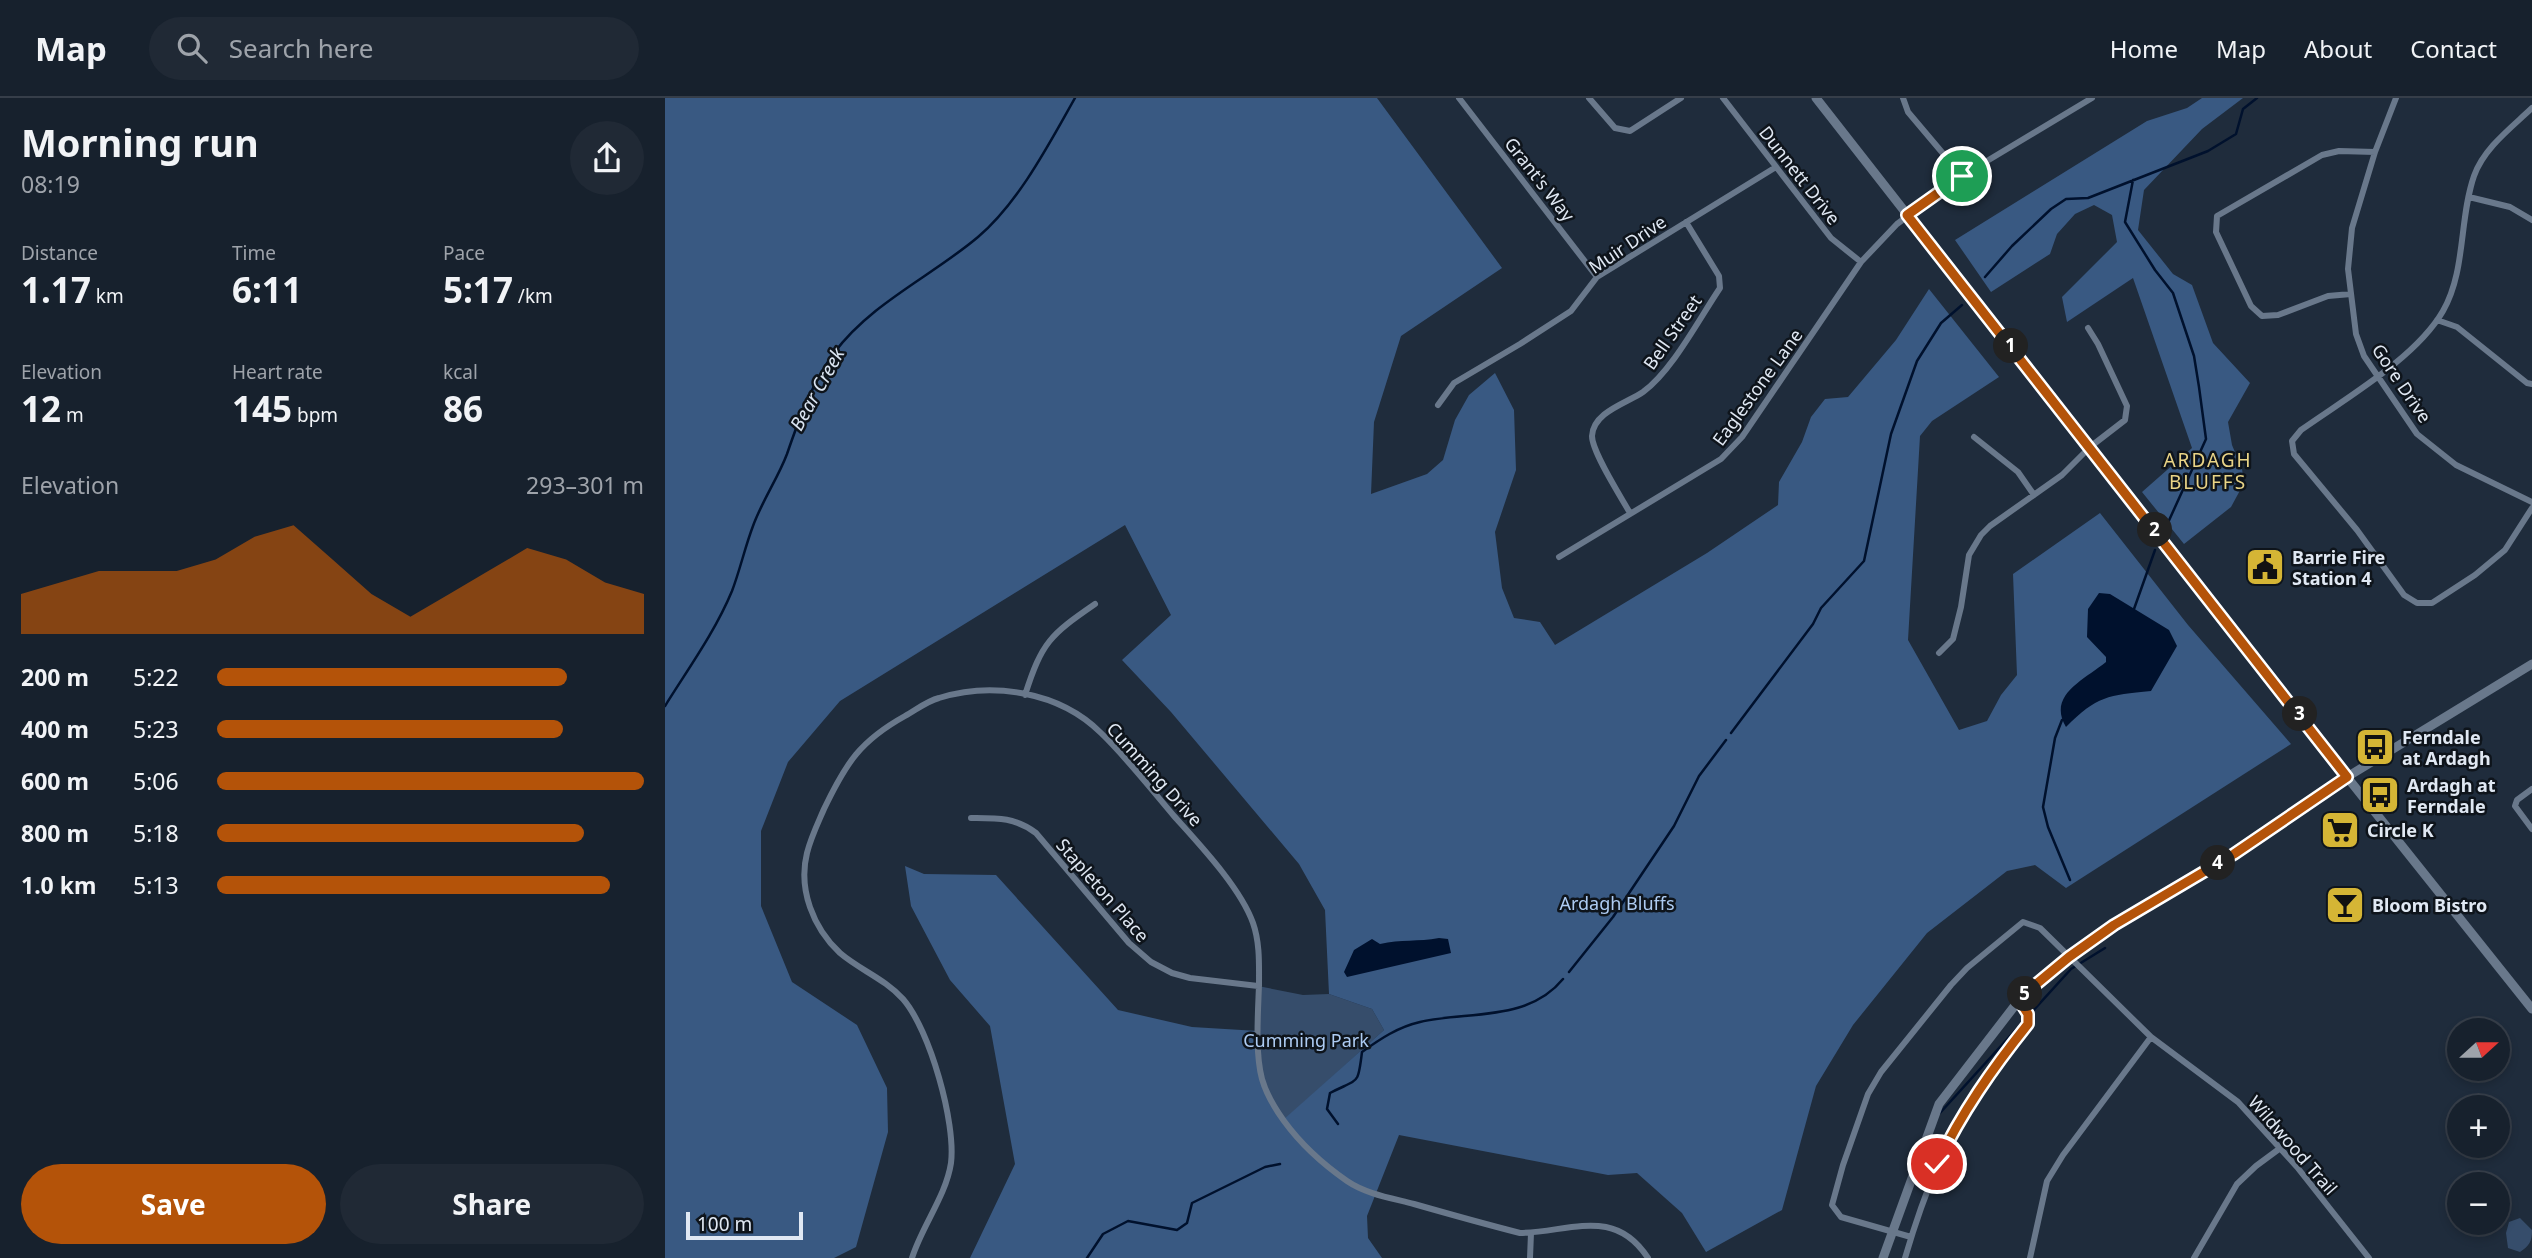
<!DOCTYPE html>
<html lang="en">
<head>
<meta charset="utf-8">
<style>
  body { margin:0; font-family:"Noto Sans",sans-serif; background:#202935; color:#f1f3f6; height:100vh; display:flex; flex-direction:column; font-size:26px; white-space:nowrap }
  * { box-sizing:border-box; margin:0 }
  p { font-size:23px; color:#9ea3aa }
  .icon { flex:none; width:38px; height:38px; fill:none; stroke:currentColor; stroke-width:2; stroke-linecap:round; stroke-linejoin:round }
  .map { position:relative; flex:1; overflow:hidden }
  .side { display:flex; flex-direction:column; background:#17212d; width:665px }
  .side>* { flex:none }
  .needle { width:46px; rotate:69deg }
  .fabs { position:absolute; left:1782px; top:920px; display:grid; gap:14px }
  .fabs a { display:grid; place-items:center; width:63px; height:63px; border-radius:50%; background:#17212d; box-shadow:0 4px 10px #0003,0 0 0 2px #363e49; font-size:35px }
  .scale { position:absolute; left:21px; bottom:18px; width:117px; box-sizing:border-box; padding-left:7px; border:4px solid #e0e8f3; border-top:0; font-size:19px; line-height:24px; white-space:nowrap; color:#e0e8f3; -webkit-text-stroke:5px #0e141b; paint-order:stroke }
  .pin { position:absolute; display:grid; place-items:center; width:60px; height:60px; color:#fff; margin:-30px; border:4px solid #fff; border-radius:50%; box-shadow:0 2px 7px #0007 }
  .km { position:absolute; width:35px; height:35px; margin:-18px; border-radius:50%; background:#222; color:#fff; font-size:19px; line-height:35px; text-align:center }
  .round { display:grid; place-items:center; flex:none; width:74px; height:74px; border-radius:37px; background:#202935 }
  .overview { display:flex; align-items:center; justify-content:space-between; height:119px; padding:0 21px }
  h1 { font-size:38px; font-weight:700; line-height:52px }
  .metrics { display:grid; grid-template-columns:repeat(3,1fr); gap:10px; height:119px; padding:7px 21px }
  .metrics div { display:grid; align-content:center }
  .metrics b { font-size:35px; font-weight:700 }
  .metrics small { font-size:19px; font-weight:400 }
  .metrics p { font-size:19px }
  .chart { height:196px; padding:14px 21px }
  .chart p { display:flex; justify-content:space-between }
  .chart svg { width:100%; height:126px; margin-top:7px; fill:#b45309; opacity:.7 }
  .primary-button { display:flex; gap:14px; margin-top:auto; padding:14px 21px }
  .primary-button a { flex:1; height:80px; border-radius:42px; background:#b45309; color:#fff; font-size:28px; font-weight:700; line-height:80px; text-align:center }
  .primary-button a+a { background:#202935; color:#f1f3f6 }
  ul { padding:0 21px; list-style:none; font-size:23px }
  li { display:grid; grid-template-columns:112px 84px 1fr; align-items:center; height:52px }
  li i { height:18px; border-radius:9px; background:#b45309 }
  header { display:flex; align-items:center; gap:42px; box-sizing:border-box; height:98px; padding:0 35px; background:#17212d; border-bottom:2px solid #363e49 }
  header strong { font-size:33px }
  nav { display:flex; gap:38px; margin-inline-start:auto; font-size:24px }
  .search { width:490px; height:63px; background:#202935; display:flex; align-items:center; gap:18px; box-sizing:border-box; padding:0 24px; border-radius:38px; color:#9ea3aa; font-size:26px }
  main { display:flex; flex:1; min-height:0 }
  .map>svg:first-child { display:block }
  .green { fill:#364d6b }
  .forest { fill:#395982 }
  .water { fill:#00112d }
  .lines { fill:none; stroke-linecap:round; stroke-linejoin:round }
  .stream { stroke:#00112d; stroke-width:2.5 }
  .street { stroke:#69788b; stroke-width:6 }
  .secondary { stroke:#69788b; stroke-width:9 }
  .route-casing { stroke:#fff; stroke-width:14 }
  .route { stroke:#b45309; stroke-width:9 }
  .labels { text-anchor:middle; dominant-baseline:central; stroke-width:5; stroke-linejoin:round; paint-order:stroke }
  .street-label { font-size:18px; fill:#e0e8f3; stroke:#0e141b }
  .poi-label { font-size:18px; font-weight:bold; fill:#e0e8f3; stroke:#0e141b; text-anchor:start }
  .park-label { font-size:18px; fill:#aeccf3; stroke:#0e141b }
  .water-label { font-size:19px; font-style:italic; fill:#dae4f1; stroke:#0e141b }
  .neighbourhood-label { font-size:19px; letter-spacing:2px; fill:#e9d487; stroke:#0e141b }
</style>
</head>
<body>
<header>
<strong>Map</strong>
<div class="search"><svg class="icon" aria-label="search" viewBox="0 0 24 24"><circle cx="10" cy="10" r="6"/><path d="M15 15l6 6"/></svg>Search here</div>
<nav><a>Home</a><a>Map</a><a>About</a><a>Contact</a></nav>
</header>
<main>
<section class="side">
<div class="overview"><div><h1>Morning run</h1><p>08:19</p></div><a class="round"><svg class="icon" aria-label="share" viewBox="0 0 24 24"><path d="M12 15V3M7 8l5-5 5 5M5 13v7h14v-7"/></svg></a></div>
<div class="metrics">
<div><p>Distance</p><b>1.17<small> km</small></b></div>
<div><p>Time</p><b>6:11</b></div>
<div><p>Pace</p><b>5:17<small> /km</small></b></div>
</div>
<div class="metrics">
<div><p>Elevation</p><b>12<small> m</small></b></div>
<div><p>Heart rate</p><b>145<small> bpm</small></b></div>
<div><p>kcal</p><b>86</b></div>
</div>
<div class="chart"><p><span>Elevation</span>293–301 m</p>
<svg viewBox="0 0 160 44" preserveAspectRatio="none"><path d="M0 44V30L10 26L20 22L30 22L40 22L50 18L60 10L70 6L80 18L90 30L100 38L110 30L120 22L130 14L140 18L150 26L160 30V44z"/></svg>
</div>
<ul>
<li><b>200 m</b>5:22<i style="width:82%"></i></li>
<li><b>400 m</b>5:23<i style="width:81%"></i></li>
<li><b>600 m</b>5:06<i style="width:100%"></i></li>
<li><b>800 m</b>5:18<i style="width:86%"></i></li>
<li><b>1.0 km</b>5:13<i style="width:92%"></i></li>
</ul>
<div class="primary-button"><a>Save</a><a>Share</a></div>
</section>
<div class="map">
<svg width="1867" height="1160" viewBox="0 0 1867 1160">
  <rect width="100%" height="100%" fill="#1f2c3c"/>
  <path class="green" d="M593,888L638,897L664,896L707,911L719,932L618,1023L597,981Z
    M1855,1120L1867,1132C1867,1144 1864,1148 1855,1154L1843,1150L1841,1135L1844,1124Z"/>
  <path class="forest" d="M0,0H712L837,170L736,238L709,324L706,396L762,376L778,362L790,322L804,297L830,275L849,312L851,372L830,434L837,490L849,520L875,524L890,547L1042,455L1113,407L1114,384L1137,344L1146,319L1160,301L1183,299L1231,242L1264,191L1334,279L1267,323L1255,338L1243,542L1294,632L1322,623L1336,597L1352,577L1348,476L1435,415L1523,527L1626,646L1401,790L1370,767L1342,773L1262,835L1188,927L1151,988L1117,1112L1041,1154L1017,1115L972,1075L943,1077L734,1037L702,1118L703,1140L717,1160H305L350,1066L325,928L285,882L246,808L240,768L259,776L331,777L453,912L527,929L593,933L597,981L618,1022L719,932L707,911L664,896L660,812L634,766L506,614L457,562L506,517L460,427L175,603L123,664L96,733V808L127,884L192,927L222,990L223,1034L191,1149L169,1160H0Z
    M1537,0H1578L1537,31L1479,92L1473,132L1508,176L1527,187L1548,245L1585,285L1563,324L1567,347L1577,371L1579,385L1566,409L1519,446L1477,394L1527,350L1468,180L1402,224L1397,199L1452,144L1447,117L1429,107L1410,116L1392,136L1385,156L1326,194L1290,142L1482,23L1522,10Z"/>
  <path class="water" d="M1434,495L1445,496L1504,532L1512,548L1486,593C1443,597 1432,598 1401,629C1382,597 1419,582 1441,564V559L1422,539L1423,511Z
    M774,840L783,841L786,855L682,879L679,874L689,852L707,841L715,846C736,841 753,844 774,840Z"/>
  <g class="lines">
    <path class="stream" d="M1468,82L1460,124L1490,172L1508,195L1529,258L1534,289L1541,341L1501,429
      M1320,179L1347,148L1386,111L1401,101L1423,100L1543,53L1571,36L1578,11L1592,0
      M1469,511L1490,452
      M0,608C23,571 50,534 67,493C75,472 80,449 88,428C97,403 113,380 122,356C134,321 147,285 169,255C206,205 267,178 313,139C354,104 384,46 410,0
      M1397,622L1390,640L1378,709L1383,729L1405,782
      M1066,635L1148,526L1156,510L1199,463L1226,336L1252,263L1276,225L1297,207
      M904,874L948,819L1009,728L1034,678L1061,642
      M1275,1015L1406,871L1440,850
      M673,1026L662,1011L665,995C694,980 693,988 697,954C715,941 733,929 755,924C803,913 863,924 898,881
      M422,1160L438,1136L463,1123L512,1132L522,1125L527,1105L600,1069L615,1066"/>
    <path class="street" d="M794,0L932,179
      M924,0L950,30L965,33L1016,0
      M1058,0L1166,140L1196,164
      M1238,0L1243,14L1297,78
      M1731,0L1710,54L1687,130L1683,171L1691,236L1699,258L1752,336L1791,367L1867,404
      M1867,10C1846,30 1819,50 1809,78C1794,121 1801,173 1778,213C1751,260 1681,300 1636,332L1627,343L1629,356L1692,432L1739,497L1752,505H1767L1810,477L1840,452L1867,410
      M1804,99L1845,109L1867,122
      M1686,196L1663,198L1613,217L1597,218L1586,208L1551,134L1552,118L1657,57L1674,53L1710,54
      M1772,222L1792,229L1862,285L1867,286
      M773,307L789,285L855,246L906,213L932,179L1111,69
      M1309,339L1353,374L1369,397
      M965,415C956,399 927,354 927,338C928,314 962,305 978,294C1007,273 1034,221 1055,190L1054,178L1021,124
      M894,459L1056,361L1077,339L1196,164L1232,126L1297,78L1427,0
      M1274,555L1288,541L1296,509L1304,457L1316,437L1325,428L1397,377L1425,349L1460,322L1462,308L1433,246L1423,230
      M360,597C377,544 385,537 430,506
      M1867,691L1852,702L1850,708L1867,731
      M306,720C331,720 350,719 371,735L464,845L486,864L507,875L525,880L593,888
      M1246,1139L1176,1119L1167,1107L1178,1067L1203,996L1216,974L1286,887L1302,870L1358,824L1375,830L1486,939L1573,1004L1632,1069L1704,1160
      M247,1160C257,1128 281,1098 286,1065C291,1025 265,932 238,901C220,881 195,872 175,855C148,830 133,791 142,755C146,739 153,725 159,711C181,665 195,643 240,618C251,612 262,603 274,600C328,583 395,594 436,635C462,660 485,690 509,718C534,746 575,789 588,825C595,845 594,866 594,887C593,915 590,955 597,981C601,995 611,1012 619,1023C635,1045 659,1067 682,1083C701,1096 726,1100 749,1106C784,1116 820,1126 855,1135C905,1134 949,1108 983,1160
      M865,1160L866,1135
      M1240,1160C1259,1095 1283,1034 1322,977C1335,959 1350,943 1363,926V916L1354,902
      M1365,1160L1382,1083L1398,1057L1486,939
      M1529,1160L1572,1086L1591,1068L1614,1051"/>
    <path class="secondary" d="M1151,0L1682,679L1867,911
      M1218,1160L1274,1006L1358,897L1404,859L1449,827L1569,756L1682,679L1867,566"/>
  </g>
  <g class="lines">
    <g class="route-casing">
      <path id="route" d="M1272,1066C1297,1014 1327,971 1363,926V916L1354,902L1358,897L1404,859L1449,827L1569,756L1682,679L1242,117L1297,78"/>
    </g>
    <use href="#route" class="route"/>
  </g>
  <defs>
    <g id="civic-square" transform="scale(2.0125)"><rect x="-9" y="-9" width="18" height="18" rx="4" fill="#d5b535" stroke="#0e141b"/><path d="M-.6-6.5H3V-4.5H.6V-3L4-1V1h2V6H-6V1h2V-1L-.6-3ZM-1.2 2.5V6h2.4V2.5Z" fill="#111"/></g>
    <g id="bus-square" transform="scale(2.0125)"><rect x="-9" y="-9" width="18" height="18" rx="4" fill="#d5b535" stroke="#0e141b"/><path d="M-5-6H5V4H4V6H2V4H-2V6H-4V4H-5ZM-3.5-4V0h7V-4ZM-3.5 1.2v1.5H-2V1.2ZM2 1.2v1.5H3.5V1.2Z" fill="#111"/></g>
    <g id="supermarket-square" transform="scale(2.0125)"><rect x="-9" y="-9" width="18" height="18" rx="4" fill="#d5b535" stroke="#0e141b"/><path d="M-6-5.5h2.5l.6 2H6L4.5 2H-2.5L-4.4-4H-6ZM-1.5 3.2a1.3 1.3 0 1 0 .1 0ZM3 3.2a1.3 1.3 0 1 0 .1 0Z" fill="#111"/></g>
    <g id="bar-square" transform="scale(2.0125)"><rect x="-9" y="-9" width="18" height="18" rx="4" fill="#d5b535" stroke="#0e141b"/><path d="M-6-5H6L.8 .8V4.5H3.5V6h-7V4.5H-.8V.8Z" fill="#111"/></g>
  </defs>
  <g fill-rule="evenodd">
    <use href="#civic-square" x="1600" y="469"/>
    <use href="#bus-square" x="1710" y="649"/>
    <use href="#bus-square" x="1715" y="697"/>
    <use href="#supermarket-square" x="1675" y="732"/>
    <use href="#bar-square" x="1680" y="807"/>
  </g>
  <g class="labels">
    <g class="street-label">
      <text transform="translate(1135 77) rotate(52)">Dunnett Drive</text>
      <text transform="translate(875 81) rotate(52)">Grant's Way</text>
      <text transform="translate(962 146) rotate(-34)">Muir Drive</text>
      <text transform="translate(1007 234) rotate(-55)">Bell Street</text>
      <text transform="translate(1737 285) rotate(56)">Gore Drive</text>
      <text transform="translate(1092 289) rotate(-54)">Eaglestone Lane</text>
      <text transform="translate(490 676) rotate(48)">Cumming Drive</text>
      <text transform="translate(438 792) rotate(49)">Stapleton Place</text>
      <text transform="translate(1628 1047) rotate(49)">Wildwood Trail</text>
    </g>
    <g class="poi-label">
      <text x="1627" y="459">Barrie Fire<tspan x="1627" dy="21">Station 4</tspan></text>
      <text x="1737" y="639">Ferndale<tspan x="1737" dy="21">at Ardagh</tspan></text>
      <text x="1742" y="687">Ardagh at<tspan x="1742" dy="21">Ferndale</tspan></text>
      <text x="1702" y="732">Circle K</text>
      <text x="1707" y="807">Bloom Bistro</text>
    </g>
    <g class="park-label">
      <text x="952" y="805">Ardagh Bluffs</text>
      <text x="641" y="942">Cumming Park</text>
    </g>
    <g class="water-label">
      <text transform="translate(152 291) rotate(-61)">Bear Creek</text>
    </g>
    <g class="neighbourhood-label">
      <text x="1543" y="362">ARDAGH<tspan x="1543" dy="22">BLUFFS</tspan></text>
    </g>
  </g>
</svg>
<div class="fabs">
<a><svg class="needle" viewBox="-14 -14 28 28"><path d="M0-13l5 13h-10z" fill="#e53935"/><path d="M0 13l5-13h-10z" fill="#9ea3aa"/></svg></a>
<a>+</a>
<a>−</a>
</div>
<div class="scale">100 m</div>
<div class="pin" style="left:1297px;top:78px;background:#1e9e55"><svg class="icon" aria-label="arrive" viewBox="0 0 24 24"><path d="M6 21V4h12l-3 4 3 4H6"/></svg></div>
<div class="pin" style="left:1272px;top:1066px;background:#d93025"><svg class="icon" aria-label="check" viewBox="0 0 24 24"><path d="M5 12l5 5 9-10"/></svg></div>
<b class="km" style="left:1346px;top:248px">1</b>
<b class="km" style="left:1490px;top:432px">2</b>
<b class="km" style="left:1635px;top:616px">3</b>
<b class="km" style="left:1553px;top:765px">4</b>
<b class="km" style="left:1360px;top:896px">5</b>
</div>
</main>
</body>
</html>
